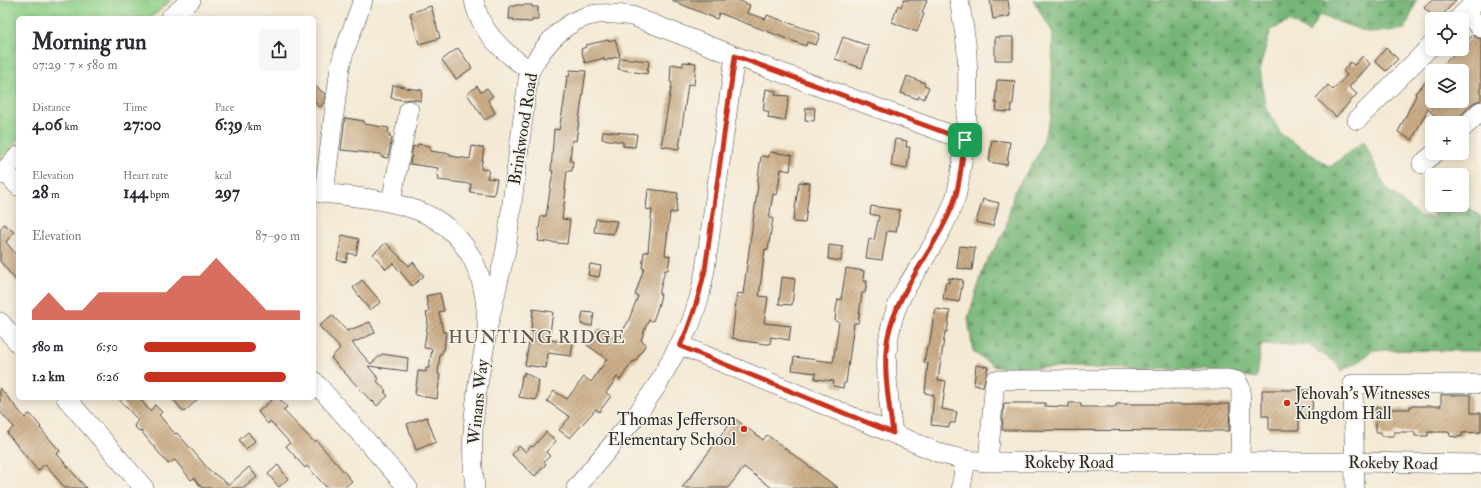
<!DOCTYPE html>
<html lang="en">
<head>
<meta charset="utf-8">
<style>
  body { margin:0; font-family:"IM FELL Double Pica",serif; background:#f7f7f7; color:#2b2b33; height:100vh; display:flex; flex-direction:column; font-size:15px; white-space:nowrap }
  * { box-sizing:border-box; margin:0 }
  p { font-size:13px; color:#7c7c81 }
  .icon { flex:none; width:22px; height:22px; fill:none; stroke:currentColor; stroke-width:2; stroke-linecap:round; stroke-linejoin:round }
  .map { position:relative; flex:1; overflow:hidden }
  .drawer { position:absolute; left:16px; top:16px; width:300px; height:384px; display:flex; flex-direction:column; background:#fff; border-radius:6px; box-shadow:0 2px 10px #0003 }
  .drawer>* { flex:none }
  .fabs { position:absolute; left:1425px; top:12px; display:grid; gap:8px }
  .fabs a { display:grid; place-items:center; width:44px; height:44px; border-radius:6px; background:#fff; box-shadow:0 2px 10px #0003; font-size:20px }
  .pin { position:absolute; display:grid; place-items:center; width:34px; height:34px; color:#fff; margin:-17px; border-radius:8px; box-shadow:0 2px 6px #0006 }
  .round { display:grid; place-items:center; flex:none; width:42px; height:42px; border-radius:6px; background:#f7f7f7 }
  .summary { display:flex; align-items:center; justify-content:space-between; height:68px; padding:0 16px }
  h1 { font-size:22px; font-weight:800; line-height:30px }
  .stats { display:grid; grid-template-columns:repeat(3,1fr); gap:6px; height:68px; padding:4px 16px }
  .stats div { display:grid; align-content:center }
  .stats b { font-size:17px; font-weight:800 }
  .stats small { font-size:11px; font-weight:400 }
  .stats p { font-size:11px }
  .chart { height:112px; padding:8px 16px }
  .chart p { display:flex; justify-content:space-between }
  .chart svg { width:100%; height:72px; margin-top:4px; fill:#c8321e; opacity:.7 }
  ul { padding:0 16px; list-style:none; font-size:13px }
  li { display:grid; grid-template-columns:64px 48px 1fr; align-items:center; height:30px }
  li i { height:10px; border-radius:5px; background:#c8321e }
  .map>svg:first-child { display:block }
  .forest { fill:url(#forest-firs); stroke:#507051 }
  .park { fill:url(#park-crowns); stroke:#5e7f5b }
  .building { fill:url(#building-hatch) }
  .lines { fill:none; stroke-linecap:round; stroke-linejoin:round }
  .minor-casing { stroke:#494844; stroke-width:20 }
  .minor { stroke:#fff; stroke-width:19 }
  .route-casing { stroke:#fff; stroke-width:8 }
  .route { stroke:#c8321e; stroke-width:5 }
  .poi-dot { fill:#c8321e; stroke:#f7f3e8; stroke-width:1.5 }
  .labels { text-anchor:middle; dominant-baseline:central; stroke-width:3; stroke-linejoin:round; paint-order:stroke }
  .street-label { font-size:17px; fill:#2b2b2b; stroke:#f7f3e8 }
  .poi-label { font-size:17px; fill:#2b2b2b; stroke:#f7f3e8; text-anchor:start }
  .neighbourhood-label { font-size:18px; letter-spacing:1px; fill:#63584b; stroke:#f7f3e8 }
</style>
</head>
<body>
<div class="map">
<svg width="1481" height="488" viewBox="0 0 1481 488">
  <defs>
    <pattern id="forest-firs" width="22" height="20" patternUnits="userSpaceOnUse"><rect width="22" height="20" fill="#74b577"/><path d="M5 1l3.5 6h-7zM16 11l3.5 6h-7z" fill="#5f9362"/></pattern>
    <pattern id="park-crowns" width="20" height="18" patternUnits="userSpaceOnUse"><rect width="20" height="18" fill="#91d38b"/><path d="M2 6a3 3 0 1 1 6 0M12 15a3 3 0 1 1 6 0" fill="none" stroke="#7db578"/></pattern>
    <pattern id="building-hatch" width="6" height="6" patternUnits="userSpaceOnUse"><rect width="6" height="6" fill="#ccad87"/><path d="M-1 1l2-2M0 6l6-6M5 7l2-2" fill="none" stroke="#a68d6f"/></pattern>
  </defs>
  <rect width="100%" height="100%" fill="#f7f3e8"/>
  <filter id="ink" filterUnits="userSpaceOnUse"><feTurbulence type="fractalNoise" baseFrequency=".025" numOctaves="2"/><feDisplacementMap in="SourceGraphic" scale="8" xChannelSelector="R" yChannelSelector="G"/><feConvolveMatrix kernelMatrix="1 2 1 2 8 2 1 2 1" color-interpolation-filters="sRGB"/></filter>
  <filter id="wash" filterUnits="userSpaceOnUse"><feTurbulence type="fractalNoise" baseFrequency=".012" numOctaves="4" result="noise"/><feDisplacementMap in="SourceGraphic" scale="16" xChannelSelector="R" yChannelSelector="G"/><feGaussianBlur stdDeviation="0.9" result="paint"/><feColorMatrix in="noise" values="0 0 0 0 0 0 0 0 0 0 0 0 0 0 0 0 0 1.4 0 .05"/><feComposite in="paint" operator="in"/></filter>
  <g filter="url(#wash)">
    <rect width="100%" height="100%" fill="#f4e9d4"/>
    <path class="forest" d="M1033,0H1417L1405,29L1370,33L1319,15L1309,33L1290,21L1271,30L1260,67L1265,106L1281,134L1330,167L1364,141L1385,187L1419,216L1434,218L1430,203L1432,202V205H1462V203L1481,217V351L1373,350L1362,360L1341,371L1335,362L1308,345H1261L1257,378L1204,370L995,367L973,352L968,318L985,264L1005,231L1014,192L1039,153L1051,117L1053,33Z"/>
    <path class="park" d="M0,0H171L151,18H18V140L0,159Z"/>
    <g id="blocks">
      <path class="building" d="M673,0H737L750,5L747,13L766,19L767,15L820,34L816,45L807,42L806,46L719,13L717,19L673,1Z
        M904,0H927L922,13L924,14L917,32L892,22L898,5L901,7Z
        M990,0H1008L1010,16L993,19Z
        M1431,0H1456L1439,19H1437L1424,8Z
        M515,5H532V7H538V20H532V22L514,21V19H509L510,6H515Z
        M431,6L440,38L419,44L410,13Z
        M1473,35L1478,38L1481,39V100L1473,103L1453,123H1442L1428,109L1412,140L1398,132L1416,95L1415,93L1432,76V101H1462V71H1437L1459,49H1462V46Z
        M843,37L869,46L862,68L835,59Z
        M995,37H1013V60H995Z
        M615,39L620,56L604,61V58L585,63L581,49L586,47V45L608,40L609,41Z
        M458,48L472,68L456,79L442,60Z
        M1386,48L1398,59L1386,71L1375,61Z
        M1363,56L1370,64L1349,87L1357,94L1336,117L1316,98L1328,85L1333,90L1347,75L1343,71L1350,62L1354,65Z
        M620,58L649,61L647,74L618,69Z
        M683,62L696,63L694,85L688,84L679,149L661,146L672,83L670,82L671,64L683,66Z
        M570,70L586,71L576,141L572,140L570,161H573L572,171H567L565,190H566L562,219L570,220L567,244L538,241L539,236H538L541,216H546L553,171H551L554,129L559,130L564,102L567,76L569,77Z
        M907,76L925,83L924,85L929,87L924,99L919,96L918,99L901,93Z
        M997,80L1015,81L1013,104H1012L1011,112L996,111L997,103H995Z
        M314,85L325,94V101L320,107L314,102Z
        M393,85L405,87V88L422,90L421,101L411,99L403,100L391,98Z
        M477,86L481,92L487,88L493,96L488,100L495,113L485,120L467,94Z
        M766,89L776,91L775,95L789,96L785,121L768,118L769,112L763,110Z
        M806,108H815L814,121L805,120Z
        M345,118L364,121V124L389,128L388,133L390,134L389,137L392,138L388,158L381,157V154L341,150Z
        M603,131L637,134L635,147L623,146V142L602,139Z
        M895,139L907,141L906,147H910L907,169L891,166Z
        M992,140L1010,142L1007,165L989,162Z
        M418,144L430,146V151L451,154L450,156L470,159L472,146L484,148L481,169L489,170L487,178L497,179L494,195L470,192L471,184L438,180L439,176H437L438,168L410,164L413,146L417,147Z
        M770,152L792,155L790,171L781,169L777,195L773,194L769,218H773L768,250L765,249L759,296L768,297L764,323L791,326L789,340L771,337L770,344H766L737,340V339L732,338L737,293L743,294L758,185H757L761,156L769,157Z
        M799,182L810,183L805,223L793,222Z
        M648,189L678,193L676,213L670,212L665,255L670,256L668,270H665L659,294H661L658,307L653,321L649,320L646,326L641,340L646,344L635,362L633,361L620,380L617,377L606,393L611,396L599,412L596,409L570,438L559,430L570,417L547,401L554,391L567,399L584,377L591,382L607,359L587,345L599,328L617,340L628,322L638,296L635,295L644,268H642L644,252H648L652,210L646,209Z
        M983,199L999,203L993,226L976,222Z
        M871,206L900,210L896,232L887,231L882,260L866,258L869,239L874,240L879,216L870,214Z
        M596,219L617,221L613,234L594,232Z
        M4,224L14,232L6,242L18,257V283L0,261V230Z
        M342,235L359,239L356,255L348,253L346,262L337,260Z
        M386,243L409,266L413,262L424,276L412,286L393,263L386,269L373,254Z
        M829,245L843,247L841,261L828,259Z
        M960,246L975,248L972,270L957,268Z
        M590,264L601,266L599,277L588,275Z
        M846,268L864,271L863,281H867L865,293H862L858,323H854L846,383H844L843,388L833,386L834,381L815,379L816,373L792,370L794,357L833,362L839,322L835,321L836,310L838,299L841,300Z
        M782,277L795,279L792,305L779,304Z
        M949,278L963,280L959,302L943,299L946,282L949,283Z
        M362,280L381,302L370,310L353,288Z
        M440,293L444,311L439,312L443,332H446L444,350H443L442,354L440,353L438,374L440,375L437,399L415,395L418,371L426,372V368H429L432,349L424,348L428,320L426,313L429,312L426,296Z
        M533,309L553,312L549,340L573,343L571,356L548,353L546,368L525,365L529,343H530Z
        M936,309L950,311L947,332H945L938,380L946,381L942,409L957,412L955,423H950L949,427L931,425L934,395L925,393L928,363L924,362L927,346H928L930,341L934,314H935Z
        M583,312L594,313L592,326L581,324Z
        M332,315L347,331L370,322L375,333L352,343L371,364L382,354L408,358L407,371L368,366L379,379L377,381L386,391L384,392L388,396L377,406L373,401L372,402L331,358L340,348L319,326Z
        M976,365L988,367L983,386L974,385Z
        M524,372L539,381L536,400L519,397L522,375L524,376Z
        M0,388L25,418L29,414L31,415L41,427L40,428L60,451L57,454L86,488H65L45,464L38,471L7,433L14,427L0,412Z
        M1262,390H1313L1312,416H1299V430H1269V416H1262Z
        M1441,395H1471V413H1481V432L1462,433V436L1455,437L1450,436L1449,432H1428V436H1415V432H1394V436H1381V432H1376V407H1388V409H1410V406H1441Z
        M118,398H139L150,411L155,405L162,412L159,415L175,434L177,433L200,459L208,469L229,485L249,467L257,477L244,488H202L194,478L191,480L175,460L168,464L141,431L140,432L134,426L138,420Z
        M172,398H199L184,412Z
        M274,398H279L287,407L283,410L314,442L316,440L352,481L344,488H327L307,466L305,468L286,446L290,443L270,421L268,424L258,412Z
        M1004,403H1045V406L1069,407V403H1081V407H1116V404H1230L1229,431L1002,430Z
        M427,417L436,442L416,450L407,424Z
        M734,418L763,440L767,435L838,488H772L744,467L728,488H682Z
        M248,432L255,441L246,449L239,440Z
        M546,432L556,441L546,452L550,456L544,462L546,464L535,476L512,455L519,446L526,452L531,446L533,447Z
        M278,465L288,479L279,487L268,474Z"/>
    </g>
  </g>
  <g filter="url(#ink)">
    <use href="#blocks" fill-opacity="0" stroke="#494844" stroke-width="1"/>
    <g class="lines">
      <g class="minor-casing">
        <path id="minor" d="M474,0C479,31 505,54 530,70
          M170,18L191,0
          M1458,19L1477,0
          M1474,21L1481,28
          M1357,120L1432,45
          M1462,129L1481,111
          M1422,164L1435,153
          M4,170L18,186
          M0,175L18,156
          M314,192C346,196 379,198 410,208C457,222 483,262 486,310C486,317 488,324 487,331C484,354 478,377 476,400C472,430 471,459 475,488
          M324,193L340,67L344,52L363,0
          M391,202L409,110
          M0,322L18,343
          M487,330L506,249L527,87C528,81 528,74 531,69C544,44 568,17 598,14C609,13 620,14 632,16L741,58L965,140
          M680,345L942,454L966,460L988,462H1354L1481,464
          M314,381L408,488
          M66,398L144,488
          M893,433C886,383 879,335 906,288C924,258 945,230 956,196C959,185 960,173 962,163C967,127 969,90 967,54C966,36 962,18 959,0
          M988,462L995,380L1228,379L1237,381L1241,389L1240,462
          M576,488L636,416L658,384L691,323L700,295L705,270L735,56
          M961,488L966,460
          M1355,488L1353,384H1481"/>
      </g>
      <use href="#minor" class="minor"/>
    </g>
  </g>
  <g class="lines" filter="url(#ink)">
    <g class="route-casing">
      <path id="route" d="M735,56L965,140C961,165 960,191 949,214C930,256 898,290 888,336C882,365 889,404 893,433L680,346C692,321 699,297 705,270Z"/>
    </g>
    <use href="#route" class="route"/>
  </g>
  <g class="poi-dot">
    <circle cx="1287" cy="403" r="4"/>
    <circle cx="744" cy="429" r="4"/>
  </g>
  <g class="labels">
    <g class="street-label">
      <text transform="translate(523 129) rotate(-81)">Brinkwood Road</text>
      <text transform="translate(478 402) rotate(-84)">Winans Way</text>
      <text x="1069" y="462">Rokeby Road</text>
      <text transform="translate(1393 463) rotate(1)">Rokeby Road</text>
    </g>
    <g class="poi-label">
      <text x="1295" y="393">Jehovah's Witnesses<tspan x="1295" dy="20">Kingdom Hall</tspan></text>
      <text x="736" y="419" text-anchor="end">Thomas Jefferson<tspan x="736" dy="20">Elementary School</tspan></text>
    </g>
    <g class="neighbourhood-label">
      <text x="537" y="337">HUNTING RIDGE</text>
    </g>
  </g>
</svg>
<div class="fabs">
<a><svg class="icon" aria-label="locate" viewBox="0 0 24 24"><circle cx="12" cy="12" r="6"/><path d="M12 2v4M12 18v4M2 12h4M18 12h4"/></svg></a>
<a><svg class="icon" aria-label="layers" viewBox="0 0 24 24"><path d="M12 4l9 5-9 5-9-5zM3 14l9 5 9-5"/></svg></a>
<a>+</a>
<a>−</a>
</div>
<div class="pin" style="left:965px;top:140px;background:#1e9e55"><svg class="icon" aria-label="arrive" viewBox="0 0 24 24"><path d="M6 21V4h12l-3 4 3 4H6"/></svg></div>
<section class="drawer">
<div class="summary"><div><h1>Morning run</h1><p>07:29 · 7 × 580 m</p></div><a class="round"><svg class="icon" aria-label="share" viewBox="0 0 24 24"><path d="M12 15V3M7 8l5-5 5 5M5 13v7h14v-7"/></svg></a></div>
<div class="stats">
<div><p>Distance</p><b>4.06<small> km</small></b></div>
<div><p>Time</p><b>27:00</b></div>
<div><p>Pace</p><b>6:39<small> /km</small></b></div>
</div>
<div class="stats">
<div><p>Elevation</p><b>28<small> m</small></b></div>
<div><p>Heart rate</p><b>144<small> bpm</small></b></div>
<div><p>kcal</p><b>297</b></div>
</div>
<div class="chart"><p><span>Elevation</span>87–90 m</p>
<svg viewBox="0 0 160 44" preserveAspectRatio="none"><path d="M0 44V38L10 27L20 38L30 38L40 27L50 27L60 27L70 27L80 27L90 17L100 17L110 6L120 17L130 27L140 38L150 38L160 38V44z"/></svg>
</div>
<ul>
<li><b>580 m</b>6:50<i style="width:72%"></i></li>
<li><b>1.2 km</b>6:26<i style="width:91%"></i></li>
</ul>
</section>
</div>
</body>
</html>
